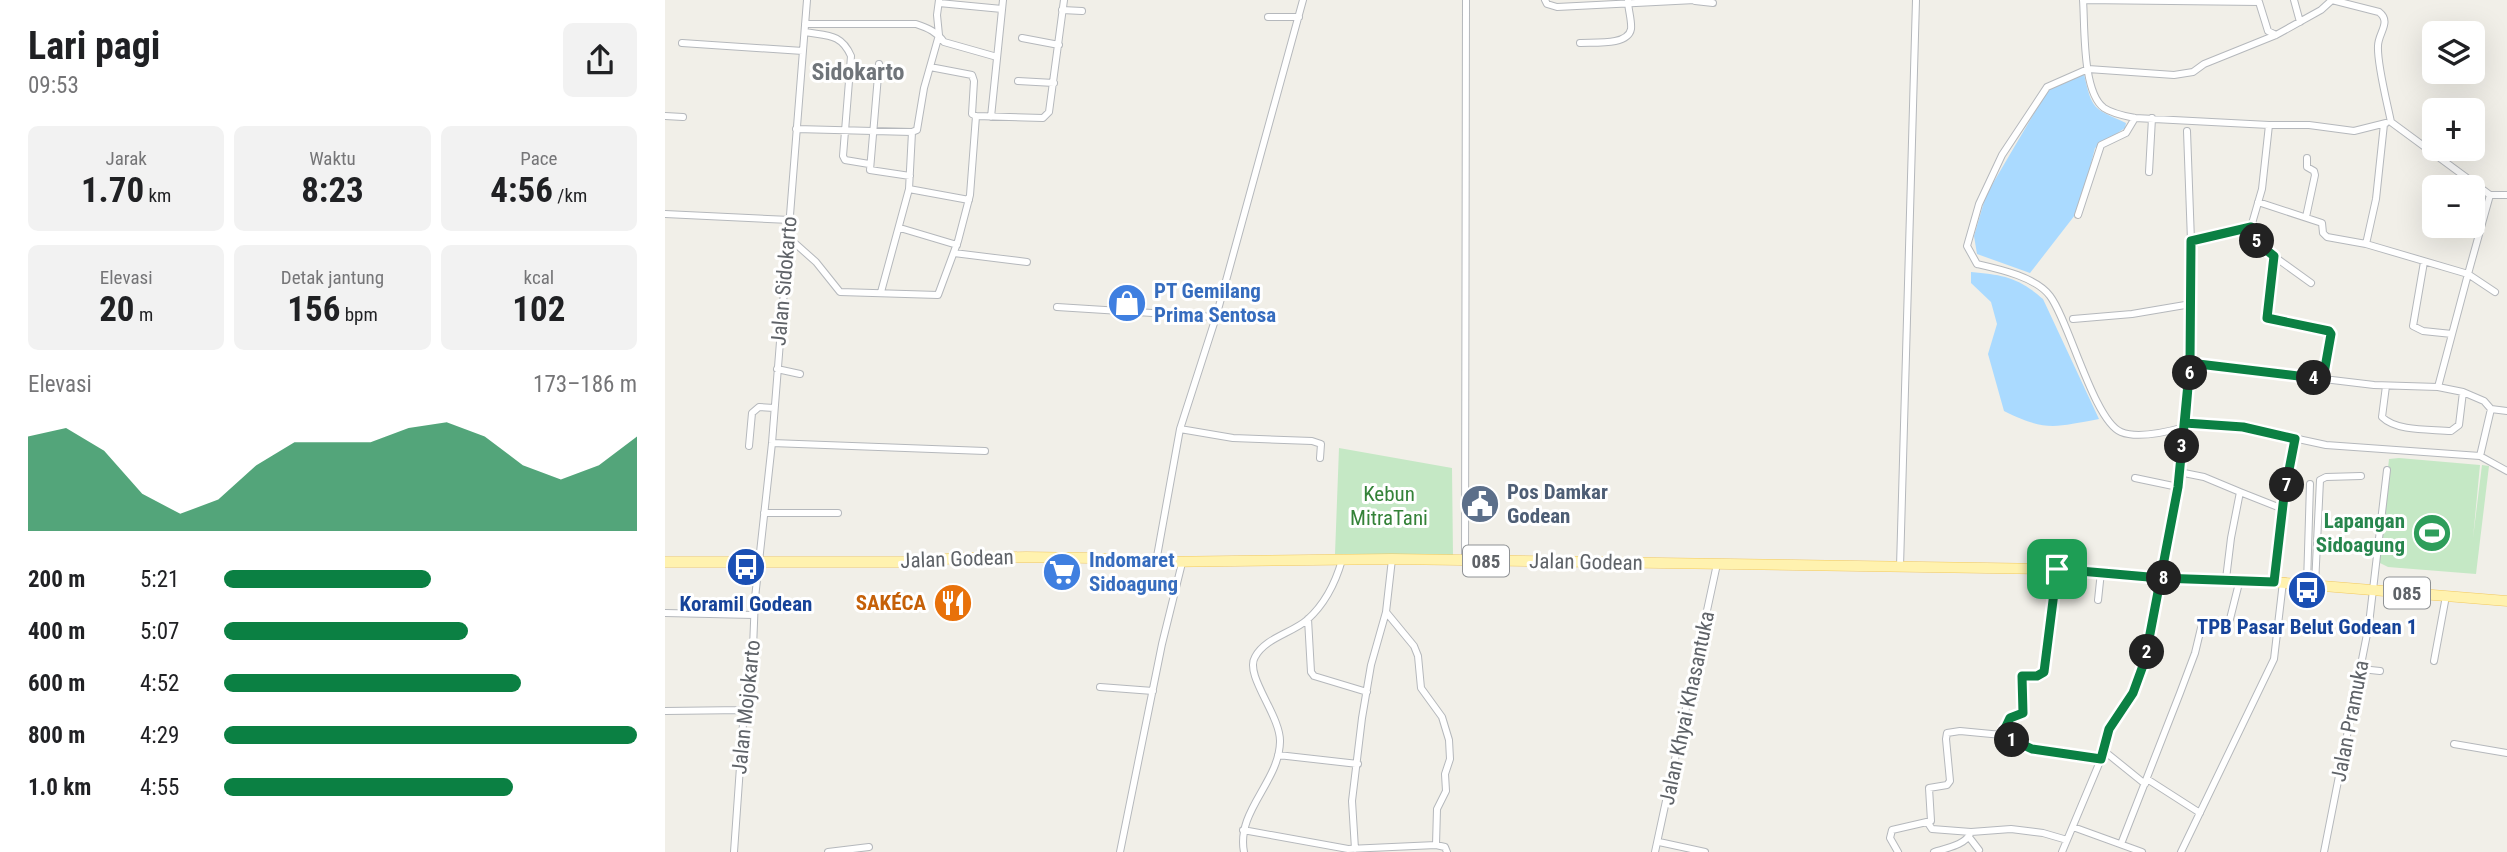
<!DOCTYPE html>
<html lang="id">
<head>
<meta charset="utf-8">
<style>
  body { margin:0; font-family:"Roboto Condensed",sans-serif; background:#f2f2f2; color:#202124; height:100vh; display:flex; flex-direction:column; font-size:26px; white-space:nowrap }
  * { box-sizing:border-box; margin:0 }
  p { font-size:23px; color:#757577 }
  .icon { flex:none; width:38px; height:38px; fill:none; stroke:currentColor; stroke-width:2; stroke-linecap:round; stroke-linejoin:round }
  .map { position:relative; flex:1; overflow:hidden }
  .drawer { display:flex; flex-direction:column; background:#fff; width:665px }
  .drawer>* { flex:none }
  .tools { position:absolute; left:1757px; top:21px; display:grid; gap:14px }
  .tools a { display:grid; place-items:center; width:63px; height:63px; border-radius:10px; background:#fff; box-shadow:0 7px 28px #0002; font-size:35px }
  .pin { position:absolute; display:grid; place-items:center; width:60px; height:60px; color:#fff; margin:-30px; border-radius:14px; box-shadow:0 4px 10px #0006 }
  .km { position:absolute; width:35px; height:35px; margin:-18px; border-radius:50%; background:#222; color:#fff; font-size:19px; line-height:35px; text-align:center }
  .round { display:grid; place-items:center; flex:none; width:74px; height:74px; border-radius:10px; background:#f2f2f2 }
  .summary { display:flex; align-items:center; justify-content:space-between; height:119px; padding:0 28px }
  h1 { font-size:38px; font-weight:700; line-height:52px }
  .metrics { display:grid; grid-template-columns:repeat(3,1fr); gap:10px; height:119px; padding:7px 28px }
  .metrics div { display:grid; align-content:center; border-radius:10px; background:#f2f2f2; text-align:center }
  .metrics b { font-size:35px; font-weight:700 }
  .metrics small { font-size:19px; font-weight:400 }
  .metrics p { font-size:19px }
  .chart { height:196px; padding:14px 28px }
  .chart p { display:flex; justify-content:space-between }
  .chart svg { width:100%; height:126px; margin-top:7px; fill:#0b8043; opacity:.7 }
  ul { padding:0 28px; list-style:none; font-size:23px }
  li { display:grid; grid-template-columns:112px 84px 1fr; align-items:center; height:52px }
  li i { height:18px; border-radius:9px; background:#0b8043 }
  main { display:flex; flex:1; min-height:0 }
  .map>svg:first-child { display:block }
  .green { fill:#c5e8c5 }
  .water { fill:#aadaff }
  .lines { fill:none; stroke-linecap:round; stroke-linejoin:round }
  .street-casing { stroke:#b5b8bc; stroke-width:8 }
  .primary-casing { stroke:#f2c960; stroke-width:11 }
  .street { stroke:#fff; stroke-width:6 }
  .primary { stroke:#fff2af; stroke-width:10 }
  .route-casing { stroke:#fff; stroke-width:14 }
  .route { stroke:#0b8043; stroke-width:9 }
  .labels { text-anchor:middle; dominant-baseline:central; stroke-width:6; stroke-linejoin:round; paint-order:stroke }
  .shield { fill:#fff; stroke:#8f9295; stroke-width:2 }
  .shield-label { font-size:19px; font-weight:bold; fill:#5f6368 }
  .street-label { font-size:21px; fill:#5f6368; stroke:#fff }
  .shop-label { font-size:21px; font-weight:bold; fill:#366cbe; stroke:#fff; text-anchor:start }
  .service-label { font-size:21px; font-weight:bold; fill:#4e5e75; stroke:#fff; text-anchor:start }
  .park-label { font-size:21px; fill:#348238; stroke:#fff }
  .leisure-label { font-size:21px; font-weight:bold; fill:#27864d; stroke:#fff; text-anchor:end }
  .food-label { font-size:21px; font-weight:bold; fill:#c56008; stroke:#fff; text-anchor:end }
  .transit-label { font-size:21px; font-weight:bold; fill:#164399; stroke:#fff }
  .quarter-label { font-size:24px; font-weight:bold; fill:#70757a; stroke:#fff }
</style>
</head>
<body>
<main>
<section class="drawer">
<div class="summary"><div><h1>Lari pagi</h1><p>09:53</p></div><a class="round"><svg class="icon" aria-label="share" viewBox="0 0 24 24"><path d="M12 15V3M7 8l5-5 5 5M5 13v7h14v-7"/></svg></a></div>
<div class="metrics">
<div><p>Jarak</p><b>1.70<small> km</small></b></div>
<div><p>Waktu</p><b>8:23</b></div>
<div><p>Pace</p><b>4:56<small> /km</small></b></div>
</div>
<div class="metrics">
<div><p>Elevasi</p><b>20<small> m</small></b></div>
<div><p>Detak jantung</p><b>156<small> bpm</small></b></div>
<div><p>kcal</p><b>102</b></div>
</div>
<div class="chart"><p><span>Elevasi</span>173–186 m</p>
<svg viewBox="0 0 160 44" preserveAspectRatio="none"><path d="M0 44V11L10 8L20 16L30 31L40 38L50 33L60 21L70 13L80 13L90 13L100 8L110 6L120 11L130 21L140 26L150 21L160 11V44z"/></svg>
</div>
<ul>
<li><b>200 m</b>5:21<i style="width:50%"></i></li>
<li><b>400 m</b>5:07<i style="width:59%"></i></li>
<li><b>600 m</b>4:52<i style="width:72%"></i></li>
<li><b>800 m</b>4:29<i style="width:100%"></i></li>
<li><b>1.0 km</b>4:55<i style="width:70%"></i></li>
</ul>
</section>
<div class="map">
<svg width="1842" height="852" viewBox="0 0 1842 852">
  <rect width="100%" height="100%" fill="#f1efe8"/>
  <path class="green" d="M674,448L787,468L788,556L670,554Z
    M1734,458L1815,465L1808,538L1817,465L1824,466L1811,574L1723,567L1713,562L1724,459Z"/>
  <path class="water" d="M1419,74C1427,110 1428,108 1461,123L1460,128L1430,148L1418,195L1410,215L1365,273L1312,254L1309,236L1321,195L1384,88Z
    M1306,272C1338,275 1353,277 1378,299L1434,419C1390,427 1381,432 1339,411L1323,354L1332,324L1326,302L1306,283Z"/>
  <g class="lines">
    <g class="street-casing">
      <path id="street" d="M880,0L882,4L892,7L1030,0
        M1418,0C1420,26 1417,92 1439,108C1448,114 1460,116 1470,118L1604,125L1597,189L1586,227L1590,239L1596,247L1646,283
        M1418,0L1594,2L1603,31L1611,35
        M1629,0L1635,22
        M1030,1L1048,3
        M274,3L337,9
        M397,10L417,11
        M603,17H634
        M140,24H251C263,28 272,32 279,42L332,57
        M140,32C162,36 176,33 186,56L178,156L180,160L204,164
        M357,38L394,45
        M17,43L138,51
        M915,43C928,42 963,46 966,29C967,21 963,9 963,1
        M214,64L205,170L245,176
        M265,67L307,75L309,81L307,114L311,116L378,118L384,112L399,0
        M353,81L389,83
        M0,116L18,117
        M326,117L338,0
        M1719,124L1711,199L1701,244L1803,274L1773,387L1798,392L1819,401L1826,409L1842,411
        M1604,125H1644L1689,131L1721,123
        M131,129L247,132L252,130L259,88L274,35L272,15L274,0
        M1522,131L1526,241L1525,363L1709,385L1773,387
        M247,132L244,189L304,200
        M1484,172L1487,118
        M1825,195H1842
        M1593,202L1657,223L1658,233L1662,237L1701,244
        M0,214L125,220
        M1413,215L1436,145L1461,133L1470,118
        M1641,217L1650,175L1649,171L1642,167V158
        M235,228L292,245
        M124,238L151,262L175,292L273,295L293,241L305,195L311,116
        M1526,241L1586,227
        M289,253L362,262
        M1609,256L1602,318L1664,331L1667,336L1658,379
        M1759,262L1748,326L1758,331L1787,334
        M216,292L244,189
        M392,307L551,317L515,429L491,562
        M551,317L638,0
        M1408,319L1467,314L1526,304
        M112,369L135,374
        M1721,386L1717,417C1732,432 1767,429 1786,431L1794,425L1798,392
        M1520,423L1578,427L1661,445L1815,456L1842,471
        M1520,427C1502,432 1473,439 1456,432C1429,421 1404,321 1385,296C1371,277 1334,269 1312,264L1302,246L1314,204L1337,155L1382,87L1423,69L1509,75L1528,72L1539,64L1611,35L1656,10L1667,0L1714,12C1727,22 1713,33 1713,46C1712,64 1722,102 1726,122L1825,195L1803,274L1830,292
        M515,429L568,438L647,441L656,444L655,458
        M107,443L320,451
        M84,446L87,413L94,407L109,408
        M1815,456L1826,409
        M1514,472L1539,477L1575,492L1566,538L1561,579
        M1470,478L1513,487
        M1575,492L1618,509
        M99,513H173
        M727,559L721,612L749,646L753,656L756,688L777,717L784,740L785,759L780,774L781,791L772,809L771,845
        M800,561L801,0
        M1235,567L1251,0
        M1609,582L1619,496L1630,438
        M1642,584L1645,484
        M1650,585L1655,480L1661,477L1696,476
        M1433,600L1436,572
        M0,613L89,615
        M643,619L646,672L649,676L702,692
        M1769,661L1781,596
        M1696,669L1715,671
        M435,687L488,691
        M0,711L79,710
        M1337,735L1345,718L1358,713L1357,676H1372L1379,672L1392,569
        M1789,744L1842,753
        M1438,750L1480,784
        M613,755L693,764
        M1482,779L1535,813
        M1263,823L1267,829L1306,832
        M1408,827L1477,852
        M578,830L683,849L771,845L780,847L782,852
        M1304,837L1314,850
        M994,842L1040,852
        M1456,844L1515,693L1530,653L1536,628L1540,625L1559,627L1564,623L1575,579
        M690,849L687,801L697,718L706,665L721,612
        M69,852L79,710L88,648L90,598L107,443L142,0
        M163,852L204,847
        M455,852L497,644L517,563
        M579,852C571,811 614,782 615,742C616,716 579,675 590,657C600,638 627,633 642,620C660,604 671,581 677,560
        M990,852L1052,564
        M1233,852L1225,838L1227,830L1266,821L1264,788L1282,785L1285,781L1281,739L1282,733L1295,731L1337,735L1367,749L1436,759
        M1269,852C1282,848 1301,845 1306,832L1346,829L1378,833L1402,840
        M1397,852L1436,759L1444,729L1467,693L1480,660L1513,487L1525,363
        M1516,852L1609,659L1618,582
        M1659,852L1704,624L1722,470"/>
    </g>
    <g class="primary-casing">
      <path id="primary" d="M0,562H243L294,558L361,557L425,558L491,562L727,559L1392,569L1495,577L1609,582L1842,601"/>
    </g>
    <use href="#street" class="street"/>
    <use href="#primary" class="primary"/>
  </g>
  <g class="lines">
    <g class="route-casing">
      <path id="route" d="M1392,569L1379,672L1372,676H1357L1358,713L1345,718L1337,735L1367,749L1436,759L1444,729L1468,693L1480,660L1513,487L1525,363L1658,379L1666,334L1664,331L1602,318L1609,256C1597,247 1591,241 1586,227L1526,241L1525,363L1520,423L1578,427L1630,439L1619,496L1609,582L1495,578L1392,569"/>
    </g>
    <use href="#route" class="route"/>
  </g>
  <defs>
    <g id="shop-disc" transform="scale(2.0125)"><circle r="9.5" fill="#3f7fe0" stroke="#fff"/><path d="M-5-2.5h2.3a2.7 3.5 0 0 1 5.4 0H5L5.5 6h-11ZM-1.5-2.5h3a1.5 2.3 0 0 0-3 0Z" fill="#fff"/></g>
    <g id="civic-disc" transform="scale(2.0125)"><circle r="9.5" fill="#5c6f8a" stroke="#fff"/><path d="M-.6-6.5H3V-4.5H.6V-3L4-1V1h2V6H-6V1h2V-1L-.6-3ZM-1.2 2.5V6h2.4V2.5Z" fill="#fff"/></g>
    <g id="stadium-disc" transform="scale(2.0125)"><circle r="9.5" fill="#2e9e5b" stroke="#fff"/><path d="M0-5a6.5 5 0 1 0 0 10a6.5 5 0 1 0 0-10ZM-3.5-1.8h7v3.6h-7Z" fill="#fff"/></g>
    <g id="bus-disc" transform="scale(2.0125)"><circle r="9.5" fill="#1a4fb4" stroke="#fff"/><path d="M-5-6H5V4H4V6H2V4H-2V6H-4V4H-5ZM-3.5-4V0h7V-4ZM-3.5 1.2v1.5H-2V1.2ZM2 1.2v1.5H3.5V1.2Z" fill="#fff"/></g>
    <g id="supermarket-disc" transform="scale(2.0125)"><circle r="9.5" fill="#3f7fe0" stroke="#fff"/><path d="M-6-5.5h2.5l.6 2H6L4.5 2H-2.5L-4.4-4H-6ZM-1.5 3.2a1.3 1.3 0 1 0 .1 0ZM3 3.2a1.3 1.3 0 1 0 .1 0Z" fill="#fff"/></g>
    <g id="restaurant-disc" transform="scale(2.0125)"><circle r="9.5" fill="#e8710a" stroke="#fff"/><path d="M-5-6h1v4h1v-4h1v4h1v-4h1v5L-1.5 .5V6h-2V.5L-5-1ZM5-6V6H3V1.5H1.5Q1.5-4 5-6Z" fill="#fff"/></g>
  </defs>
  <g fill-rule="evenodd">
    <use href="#shop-disc" x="462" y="303"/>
    <use href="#civic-disc" x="815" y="504"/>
    <use href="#stadium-disc" x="1767" y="533"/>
    <use href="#bus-disc" x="81" y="567"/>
    <use href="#supermarket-disc" x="397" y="572"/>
    <use href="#bus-disc" x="1642" y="590"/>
    <use href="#restaurant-disc" x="288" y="603"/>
  </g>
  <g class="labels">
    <g class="shield">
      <rect x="798" y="545.5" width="46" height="31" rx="5"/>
      <rect x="1719" y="577.5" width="46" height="31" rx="5"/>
    </g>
    <g class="shield-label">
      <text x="821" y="561">085</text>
      <text x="1742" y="593">085</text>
    </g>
    <g class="street-label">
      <text transform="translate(119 281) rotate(-85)">Jalan Sidokarto</text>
      <text transform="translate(292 559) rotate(-2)">Jalan Godean</text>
      <text transform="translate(921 562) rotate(1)">Jalan Godean</text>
      <text transform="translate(81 707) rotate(-84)">Jalan Mojokarto</text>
      <text transform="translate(1022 708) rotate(-78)">Jalan Khyai Khasantuka</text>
      <text transform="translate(1685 721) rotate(-79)">Jalan Pramuka</text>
    </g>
    <g class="shop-label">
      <text x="489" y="291">PT Gemilang<tspan x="489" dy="24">Prima Sentosa</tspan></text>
      <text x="424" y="560">Indomaret<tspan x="424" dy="24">Sidoagung</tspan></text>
    </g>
    <g class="service-label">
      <text x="842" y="492">Pos Damkar<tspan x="842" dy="24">Godean</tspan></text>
    </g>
    <g class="park-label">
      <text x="724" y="494">Kebun<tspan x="724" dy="24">MitraTani</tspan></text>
    </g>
    <g class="leisure-label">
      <text x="1740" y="521">Lapangan<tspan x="1740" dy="24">Sidoagung</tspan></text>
    </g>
    <g class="food-label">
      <text x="261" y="603">SAKÉCA</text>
    </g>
    <g class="transit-label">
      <text x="81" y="604">Koramil Godean</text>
      <text x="1642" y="627">TPB Pasar Belut Godean 1</text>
    </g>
    <g class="quarter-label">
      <text x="193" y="72">Sidokarto</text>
    </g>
  </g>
</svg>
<div class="tools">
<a><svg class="icon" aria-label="layers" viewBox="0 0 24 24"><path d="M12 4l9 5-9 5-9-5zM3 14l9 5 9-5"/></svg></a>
<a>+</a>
<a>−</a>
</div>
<div class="pin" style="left:1392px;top:569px;background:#1e9e55"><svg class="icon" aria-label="arrive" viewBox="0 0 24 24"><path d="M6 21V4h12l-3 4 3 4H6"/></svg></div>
<b class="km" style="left:1347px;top:740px">1</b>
<b class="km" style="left:1482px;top:652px">2</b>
<b class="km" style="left:1517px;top:446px">3</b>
<b class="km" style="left:1649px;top:378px">4</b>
<b class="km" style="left:1592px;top:241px">5</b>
<b class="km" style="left:1525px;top:373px">6</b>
<b class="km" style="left:1622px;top:485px">7</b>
<b class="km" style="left:1499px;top:578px">8</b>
</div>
</main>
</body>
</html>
